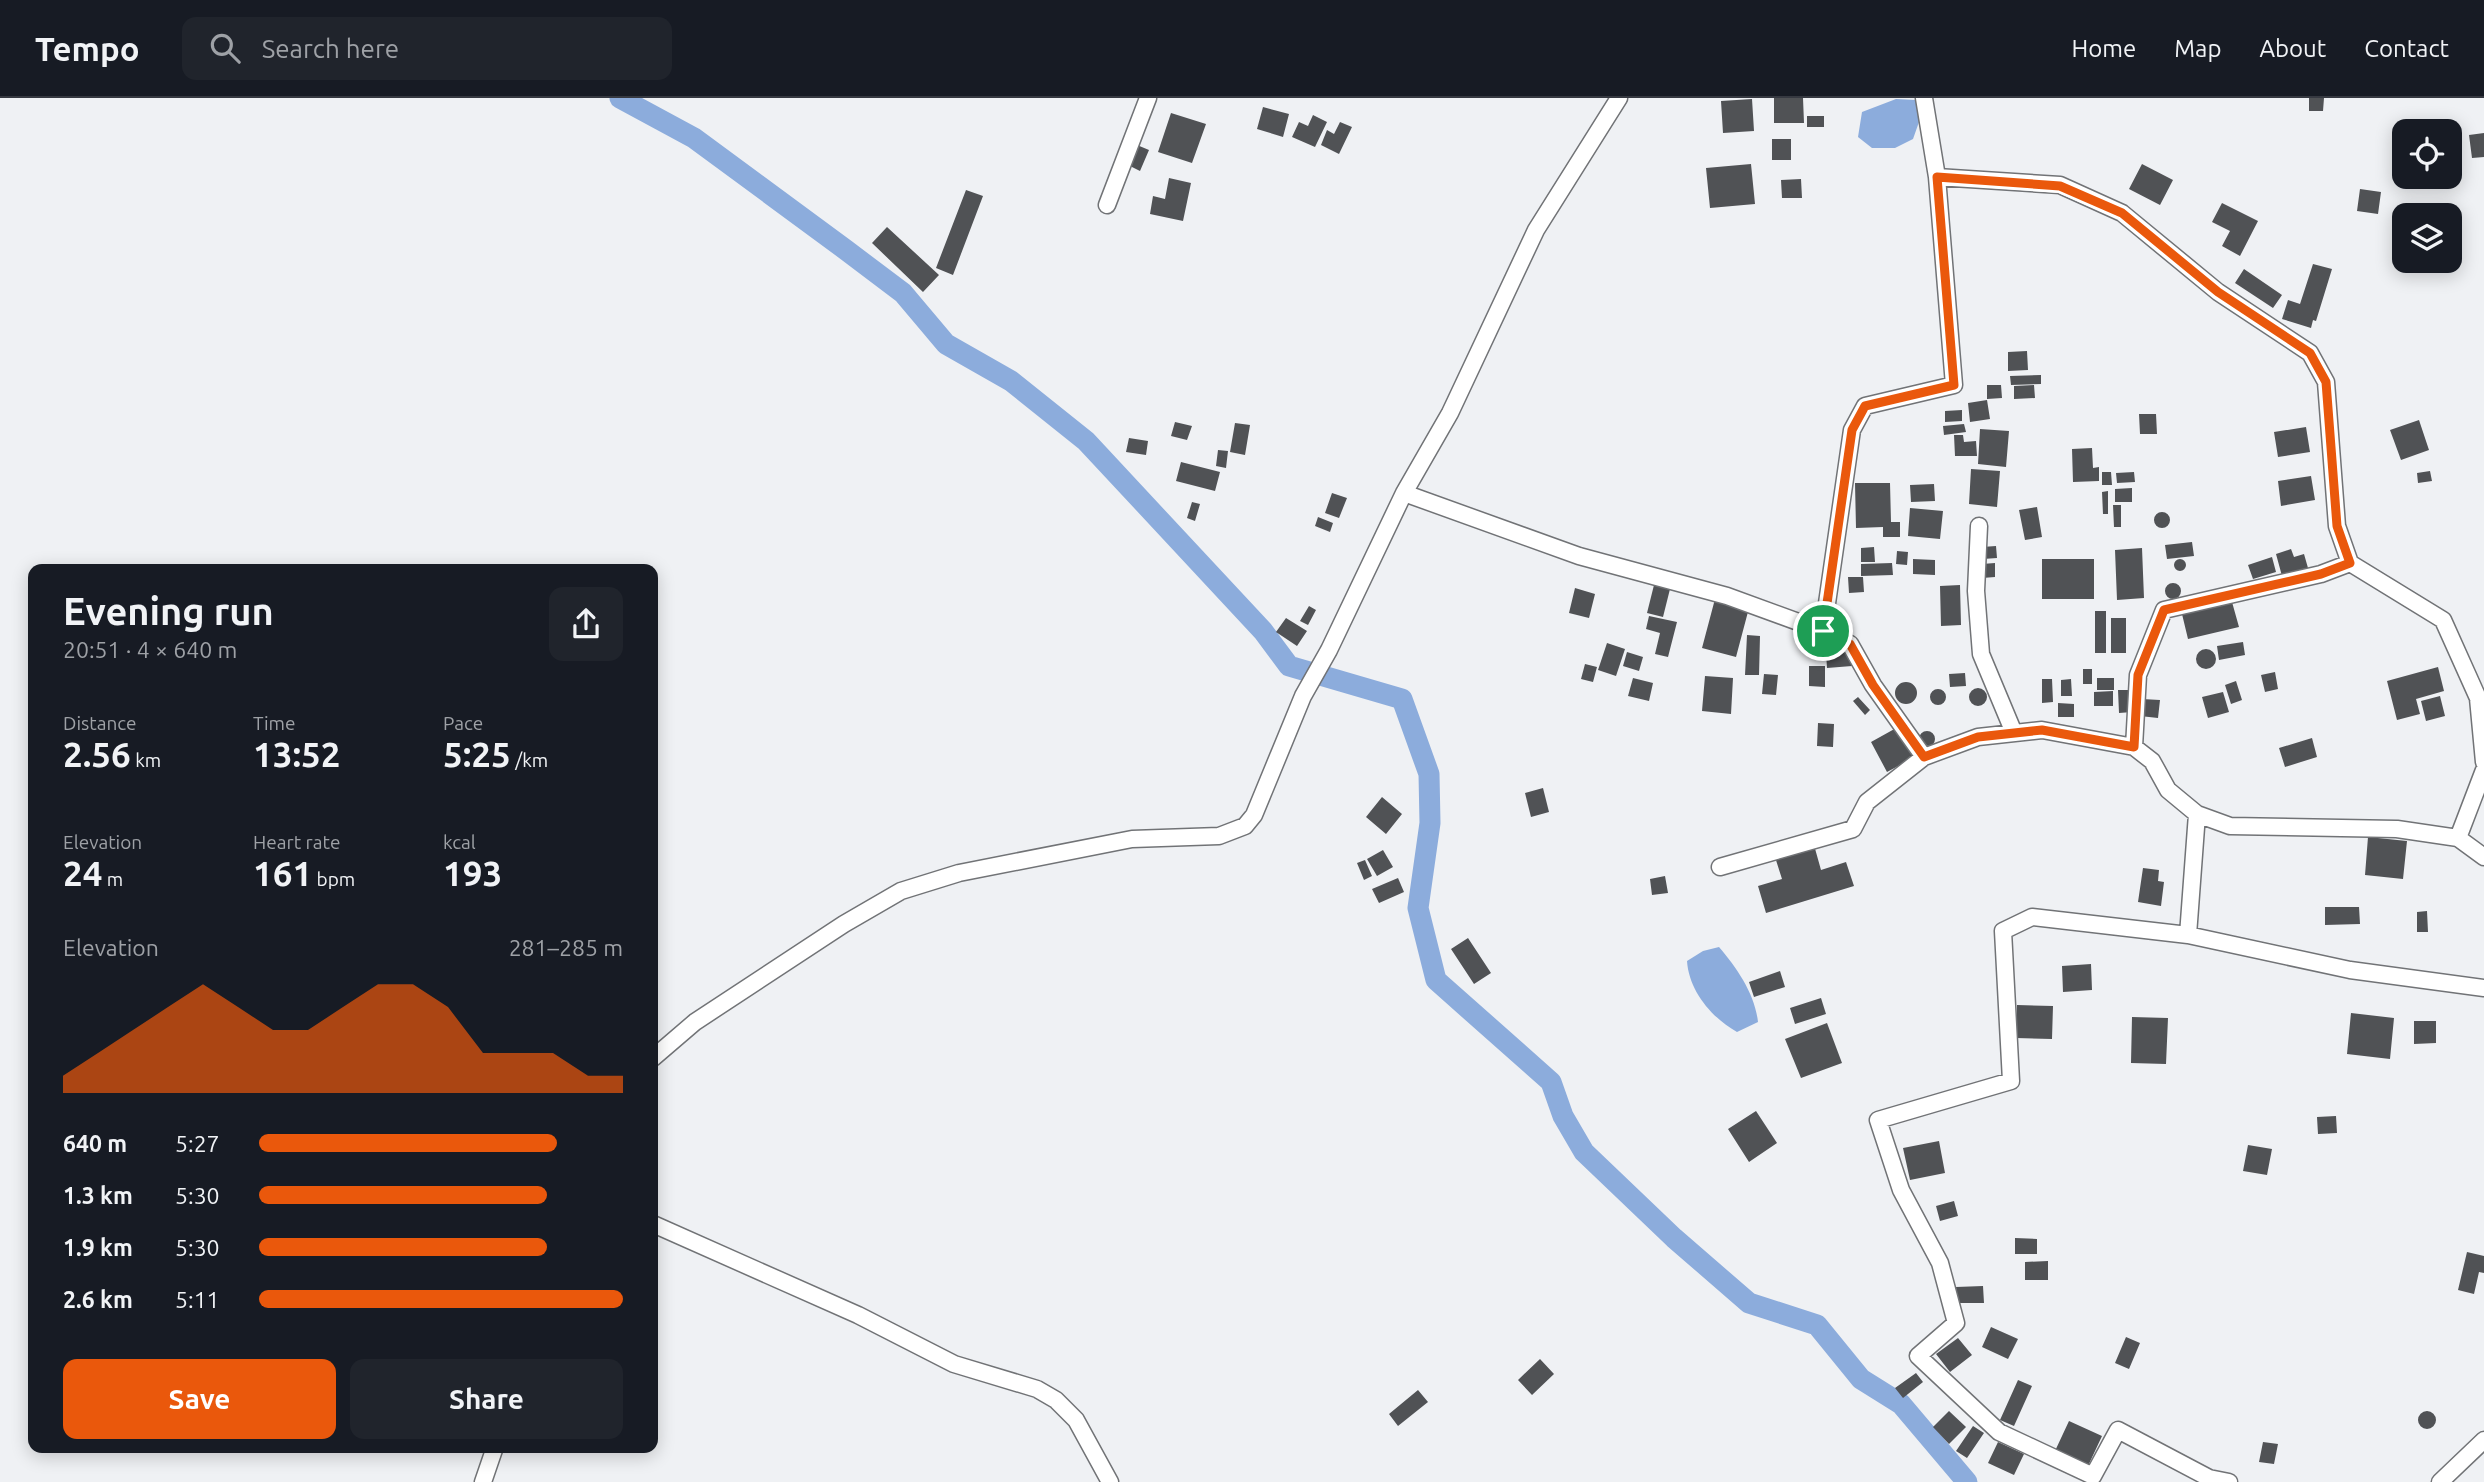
<!DOCTYPE html>
<html lang="en">
<head>
<meta charset="utf-8">
<style>
  body { margin:0; font-family:Ubuntu,sans-serif; background:#20242c; color:#f1f3f6; height:100vh; display:flex; flex-direction:column; font-size:26px; white-space:nowrap }
  * { box-sizing:border-box; margin:0 }
  p { font-size:23px; color:#9ea1a6 }
  .icon { flex:none; width:38px; height:38px; fill:none; stroke:currentColor; stroke-width:2; stroke-linecap:round; stroke-linejoin:round }
  .map { position:relative; flex:1; overflow:hidden }
  .details { position:absolute; left:28px; top:466px; width:630px; height:889px; display:flex; flex-direction:column; background:#171b24; border-radius:14px; box-shadow:0 4px 18px #0003 }
  .details>* { flex:none }
  .buttons { position:absolute; left:2392px; top:21px; display:grid; gap:14px }
  .buttons a { display:grid; place-items:center; width:70px; height:70px; border-radius:14px; background:#171b24; box-shadow:0 4px 18px #0003; font-size:35px }
  .pin { position:absolute; display:grid; place-items:center; width:60px; height:60px; color:#fff; margin:-30px; border:4px solid #fff; border-radius:50%; box-shadow:0 2px 7px #0007 }
  .round { display:grid; place-items:center; flex:none; width:74px; height:74px; border-radius:14px; background:#20242c }
  .overview { display:flex; align-items:center; justify-content:space-between; height:119px; padding:0 35px }
  h1 { font-size:38px; font-weight:700; line-height:52px }
  .stats { display:grid; grid-template-columns:repeat(3,1fr); gap:10px; height:119px; padding:7px 35px }
  .stats div { display:grid; align-content:center }
  .stats b { font-size:35px; font-weight:700 }
  .stats small { font-size:19px; font-weight:400 }
  .stats p { font-size:19px }
  .chart { height:196px; padding:14px 35px }
  .chart p { display:flex; justify-content:space-between }
  .chart svg { width:100%; height:126px; margin-top:7px; fill:#ea580c; opacity:.7 }
  .primary-button { display:flex; gap:14px; margin-top:auto; padding:14px 35px }
  .primary-button a { flex:1; height:80px; border-radius:14px; background:#ea580c; color:#fff; font-size:28px; font-weight:700; line-height:80px; text-align:center }
  .primary-button a+a { background:#20242c; color:#f1f3f6 }
  ul { padding:0 35px; list-style:none; font-size:23px }
  li { display:grid; grid-template-columns:112px 84px 1fr; align-items:center; height:52px }
  li i { height:18px; border-radius:9px; background:#ea580c }
  header { display:flex; align-items:center; gap:42px; box-sizing:border-box; height:98px; padding:0 35px; background:#171b24; border-bottom:2px solid #363941 }
  header strong { font-size:33px }
  nav { display:flex; gap:38px; margin-inline-start:auto; font-size:24px }
  .search { width:490px; height:63px; background:#20242c; display:flex; align-items:center; gap:18px; box-sizing:border-box; padding:0 24px; border-radius:14px; color:#9ea1a6; font-size:26px }
  .map>svg:first-child { display:block }
  .water { fill:#8cacdc }
  .lines { fill:none; stroke-linecap:round; stroke-linejoin:round }
  .canal { stroke:#8cacdc; stroke-width:21 }
  .building { fill:#505255 }
  .street-casing { stroke:#717376; stroke-width:19 }
  .street { stroke:#fff; stroke-width:16 }
  .route-casing { stroke:#fff; stroke-width:14 }
  .route { stroke:#ea580c; stroke-width:9 }
</style>
</head>
<body>
<header>
<strong>Tempo</strong>
<div class="search"><svg class="icon" aria-label="search" viewBox="0 0 24 24"><circle cx="10" cy="10" r="6"/><path d="M15 15l6 6"/></svg>Search here</div>
<nav><a>Home</a><a>Map</a><a>About</a><a>Contact</a></nav>
</header>
<div class="map">
<svg width="2484" height="1384" viewBox="0 0 2484 1384">
  <rect width="100%" height="100%" fill="#eff1f4"/>
  <path class="water" d="M1896,1L1916,2L1919,24L1913,41L1895,50H1872L1858,39L1862,14Z
    M1719,849C1737,870 1755,896 1758,924L1737,934C1712,920 1689,893 1687,863L1703,853Z"/>
  <g class="lines">
    <path class="canal" d="M620,0L694,40L846,152L903,195L946,246L1011,283L1086,343L1263,533L1289,568L1402,601L1429,676L1430,725L1418,810L1436,882L1551,984L1563,1018L1584,1054L1674,1140L1749,1205L1817,1227L1861,1281L1901,1306L1967,1384"/>
  </g>
  <path class="building" d="M1774,0H1803L1804,25H1774Z
    M2309,0H2324L2323,13H2309Z
    M1752,1L1754,33L1723,35L1721,3Z
    M1263,9L1289,16L1283,39L1257,31Z
    M1171,15L1206,26L1192,65L1158,54Z
    M1313,17L1327,24L1315,49L1292,39L1299,24L1308,28Z
    M1807,18H1824V29H1807Z
    M1340,24L1352,29L1339,56L1321,47L1327,32L1334,36Z
    M2484,35V59L2472,60L2469,37Z
    M1772,41H1791V62H1772Z
    M1137,47L1149,52L1140,73L1128,67Z
    M1751,66L1755,106L1710,110L1706,70Z
    M2142,66L2173,82L2160,107L2129,91Z
    M1169,80L1191,85L1183,123L1150,116L1153,98L1165,101Z
    M1801,81L1802,100H1782L1781,82Z
    M2360,91L2381,94L2378,116L2357,113Z
    M966,92L983,98L953,177L936,170Z
    M2222,105L2258,123L2240,158L2222,148L2230,133L2212,124Z
    M887,129L939,177L923,194L872,145Z
    M2313,166L2332,171L2316,223L2313,222L2311,230L2282,221L2288,202L2300,206Z
    M2244,171L2282,197L2273,210L2235,185Z
    M2027,253L2028,272L2008,273V254Z
    M2041,277V286L2011,287L2010,278Z
    M1987,287H2001L2002,300L1987,301Z
    M2034,287L2035,300L2014,301V288Z
    M1987,302L1990,321L1970,324L1968,305Z
    M1962,312V323L1945,324V313Z
    M2139,316H2156L2157,336H2140Z
    M2419,322L2429,352L2401,362L2390,332Z
    M1175,324L1192,328L1187,342L1171,338Z
    M1235,325L1250,327L1245,357L1230,354Z
    M1964,326L1966,334L1944,337L1943,328Z
    M2306,329L2310,354L2278,359L2274,334Z
    M1980,331L2009,333L2006,369L1978,366Z
    M1954,337H1963L1964,344L1976,343L1977,358H1955Z
    M1129,340L1148,343L1146,357L1126,354Z
    M2092,350L2093,370L2099,369V383L2073,384L2072,351Z
    M1218,352L1228,353L1226,370L1216,368Z
    M1181,364L1220,374L1215,393L1176,383Z
    M1971,371L2000,373L1997,409L1969,406Z
    M2430,373L2432,383L2418,385L2417,375Z
    M2102,374H2111L2112,387H2102Z
    M2134,374L2135,384L2117,385L2116,375Z
    M2311,378L2315,402L2281,408L2278,383Z
    M1855,385H1890L1891,424H1900V439H1883V429L1856,430Z
    M1934,386L1935,403L1911,404L1910,387Z
    M2132,390V404H2115V391Z
    M2108,393V416H2103L2102,394Z
    M1332,395L1347,400L1339,420L1325,415Z
    M1192,404L1200,406L1195,423L1187,420Z
    M2113,407H2121V429H2114Z
    M2037,409L2042,439L2025,442L2019,412Z
    M1910,410L1943,413L1940,441L1908,438Z
    M2154 422a8 8 0 1 1 16 0a8 8 0 1 1-16 0Z
    M1318,419L1333,425L1330,434L1315,428Z
    M2192,444L2194,458L2167,461L2165,447Z
    M1996,448L1997,460L1983,461L1982,449Z
    M1874,449L1875,464H1861V450Z
    M2142,450L2144,500L2117,502L2115,452Z
    M2291,451L2294,459L2304,456L2308,470L2282,478L2276,456Z
    M1897,453L1908,454L1907,467L1896,466Z
    M2272,459L2276,474L2253,481L2248,467Z
    M2174 467a6 6 0 1 1 12 0a6 6 0 1 1-12 0Z
    M1913,461L1935,462V477L1913,476Z
    M2042,461H2094V501H2042Z
    M1892,465L1893,477L1861,478V466Z
    M1995,465V479L1982,480V466Z
    M1848,479H1863L1864,494L1849,495Z
    M2165 493a8 8 0 1 1 16 0a8 8 0 1 1-16 0Z
    M1654,487L1670,491L1663,519L1647,515Z
    M1960,487L1961,527L1941,528L1940,488Z
    M1575,490L1595,496L1589,520L1569,515Z
    M1715,501L1749,510L1736,559L1702,550Z
    M2232,504L2239,529L2188,541L2182,516Z
    M1309,508L1316,512L1308,527L1300,523Z
    M2095,513H2106V555H2095Z
    M1649,518L1677,524L1668,559L1655,556L1660,535L1646,531Z
    M1286,520L1307,533L1297,548L1276,534Z
    M2111,520H2126V555H2111Z
    M1747,537L1760,538L1759,577H1745Z
    M2243,544L2245,557L2219,562L2217,548Z
    M1607,545L1625,551L1616,578L1598,572Z
    M2196 561a10 10 0 1 1 20 0a10 10 0 1 1-20 0Z
    M1851,553L1852,568L1827,570L1826,555Z
    M1627,554L1643,559L1639,573L1623,568Z
    M1585,566L1597,569L1593,584L1581,581Z
    M1809,568H1825V589L1809,588Z
    M2438,569L2444,593L2416,601L2420,616L2397,622L2387,583Z
    M2083,571H2092V586H2083Z
    M2275,574L2278,591L2265,594L2261,577Z
    M1965,575L1966,588L1950,589L1949,576Z
    M1764,576L1778,577L1776,597L1762,596Z
    M1705,578L1733,580L1731,616L1702,613Z
    M1633,580L1653,585L1649,603L1628,598Z
    M2097,580H2114V592H2097Z
    M2042,581H2052L2053,604L2042,605Z
    M2071,581L2072,598H2061V582Z
    M2236,583L2242,602L2231,606L2225,587Z
    M1895 595a11 11 0 1 1 22 0a11 11 0 1 1-22 0Z
    M1969 599a9 9 0 1 1 18 0a9 9 0 1 1-18 0Z
    M1930 599a8 8 0 1 1 16 0a8 8 0 1 1-16 0Z
    M2118,592H2131L2132,614L2119,615Z
    M2113,593V608H2094V594Z
    M2223,594L2229,614L2208,620L2202,599Z
    M2440,598L2445,618L2426,623L2421,603Z
    M1858,599L1870,612L1865,617L1853,603Z
    M2142,601L2160,602L2158,620L2140,618Z
    M2058,605L2074,606V619H2058Z
    M1818,625L1834,626L1833,649L1817,648Z
    M1898,629L1915,659L1887,674L1871,644Z
    M1919 641a8 8 0 1 1 16 0a8 8 0 1 1-16 0Z
    M2312,640L2317,659L2285,669L2279,650Z
    M1543,690L1549,714L1531,719L1525,695Z
    M1382,699L1402,716L1386,736L1366,719Z
    M2368,739L2407,743L2403,781L2365,777Z
    M1814,747L1821,772L1846,764L1854,788L1766,815L1758,788L1782,781L1775,759Z
    M1383,752L1393,769L1377,778L1367,761Z
    M1365,762L1372,778L1364,782L1357,765Z
    M2143,770L2159,772L2158,783L2164,784L2161,808L2138,804Z
    M1665,778L1668,795L1652,797L1650,781Z
    M1398,780L1404,794L1379,805L1372,791Z
    M2325,809H2359L2360,826L2325,827Z
    M2427,813L2428,834H2417V814Z
    M1468,840L1491,875L1474,886L1451,851Z
    M2091,866L2092,892L2063,894L2062,868Z
    M1780,873L1785,889L1754,899L1749,884Z
    M1821,900L1826,916L1795,926L1790,910Z
    M2017,907L2053,908L2052,941L2016,940Z
    M2351,915L2394,920L2390,961L2347,956Z
    M2132,919L2168,920L2166,966L2131,965Z
    M2414,923H2436V945L2414,946Z
    M1827,925L1842,965L1801,980L1785,941Z
    M1756,1013L1777,1045L1749,1064L1728,1031Z
    M2336,1018L2337,1035L2318,1036L2317,1019Z
    M1939,1043L1945,1075L1910,1082L1903,1050Z
    M2248,1047L2272,1051L2267,1077L2243,1073Z
    M1954,1103L1958,1118L1940,1123L1936,1108Z
    M2015,1140L2037,1141V1156H2015Z
    M2467,1154L2484,1158V1175L2479,1174L2474,1196L2458,1192Z
    M2048,1163V1182H2025V1164Z
    M1983,1188L1984,1205H1957L1956,1189Z
    M1991,1229L2018,1241L2008,1261L1982,1249Z
    M2126,1239L2140,1245L2129,1271L2115,1265Z
    M1958,1240L1972,1257L1950,1274L1936,1256Z
    M1540,1261L1554,1276L1532,1297L1518,1282Z
    M1916,1275L1923,1284L1903,1300L1895,1290Z
    M2018,1282L2032,1288L2014,1328L2000,1322Z
    M1418,1292L1428,1304L1398,1328L1389,1316Z
    M2418 1322a9 9 0 1 1 18 0a9 9 0 1 1-18 0Z
    M1949,1313L1966,1329L1949,1346L1933,1329Z
    M2069,1323L2102,1338L2088,1368L2055,1353Z
    M1973,1328L1984,1335L1967,1360L1956,1353Z
    M1998,1344L2024,1356L2014,1377L1988,1365Z
    M2263,1344L2278,1346L2274,1366L2259,1364Z"/>
  <g class="lines">
    <g class="street-casing">
      <path id="street" d="M1924,0L1937,79L2060,87L2122,115L2218,194L2310,255L2326,284L2337,428L2350,465L2321,476L2164,512L2138,577L2134,649
        M1107,107L1148,0
        M1404,395L1579,458L1727,498L1823,533L1850,546L1873,587L1924,659L1978,639L2042,632L2134,649L2152,663L2168,692L2197,716L2188,837L2350,872L2484,890
        M1979,428L1976,493L1981,556L2014,635
        M2350,465L2443,522L2478,600L2484,664
        M1823,533L1852,332L1865,308L1954,287L1937,79
        M2197,716L2230,728L2397,731L2458,740L2484,759
        M2458,740L2484,672
        M1720,769L1853,731L1867,704L1924,659
        M2188,837L2032,819L2003,833L2011,983L1878,1022L1901,1092L1940,1165L1956,1225L1918,1258L1999,1334L2093,1378L2118,1332L2209,1380L2229,1384
        M653,960L695,924L844,826L901,793L959,775L1132,741L1219,738L1245,728L1254,717L1303,598L1329,552L1404,395L1450,315L1536,132L1619,0
        M653,1126L858,1217L954,1266L1037,1291L1056,1302L1076,1322L1110,1384
        M483,1384L495,1349
        M2440,1384L2484,1342"/>
    </g>
    <use href="#street" class="street"/>
  </g>
  <g class="lines">
    <g class="route-casing">
      <path id="route" d="M1937,79L2060,88L2122,115L2218,194L2310,255L2326,284L2337,428L2350,465L2321,476L2164,512L2138,577L2134,649L2042,632L1978,639L1924,659L1873,587L1850,546L1823,533L1852,332L1865,308L1954,287Z"/>
    </g>
    <use href="#route" class="route"/>
  </g>
</svg>
<div class="buttons">
<a><svg class="icon" aria-label="locate" viewBox="0 0 24 24"><circle cx="12" cy="12" r="6"/><path d="M12 2v4M12 18v4M2 12h4M18 12h4"/></svg></a>
<a><svg class="icon" aria-label="layers" viewBox="0 0 24 24"><path d="M12 4l9 5-9 5-9-5zM3 14l9 5 9-5"/></svg></a>
</div>
<div class="pin" style="left:1823px;top:533px;background:#1e9e55"><svg class="icon" aria-label="arrive" viewBox="0 0 24 24"><path d="M6 21V4h12l-3 4 3 4H6"/></svg></div>
<section class="details">
<div class="overview"><div><h1>Evening run</h1><p>20:51 · 4 × 640 m</p></div><a class="round"><svg class="icon" aria-label="share" viewBox="0 0 24 24"><path d="M12 15V3M7 8l5-5 5 5M5 13v7h14v-7"/></svg></a></div>
<div class="stats">
<div><p>Distance</p><b>2.56<small> km</small></b></div>
<div><p>Time</p><b>13:52</b></div>
<div><p>Pace</p><b>5:25<small> /km</small></b></div>
</div>
<div class="stats">
<div><p>Elevation</p><b>24<small> m</small></b></div>
<div><p>Heart rate</p><b>161<small> bpm</small></b></div>
<div><p>kcal</p><b>193</b></div>
</div>
<div class="chart"><p><span>Elevation</span>281–285 m</p>
<svg viewBox="0 0 160 44" preserveAspectRatio="none"><path d="M0 44V38L10 30L20 22L30 14L40 6L50 14L60 22L70 22L80 14L90 6L100 6L110 14L120 30L130 30L140 30L150 38L160 38V44z"/></svg>
</div>
<ul>
<li><b>640 m</b>5:27<i style="width:82%"></i></li>
<li><b>1.3 km</b>5:30<i style="width:79%"></i></li>
<li><b>1.9 km</b>5:30<i style="width:79%"></i></li>
<li><b>2.6 km</b>5:11<i style="width:100%"></i></li>
</ul>
<div class="primary-button"><a>Save</a><a>Share</a></div>
</section>
</div>
</body>
</html>
